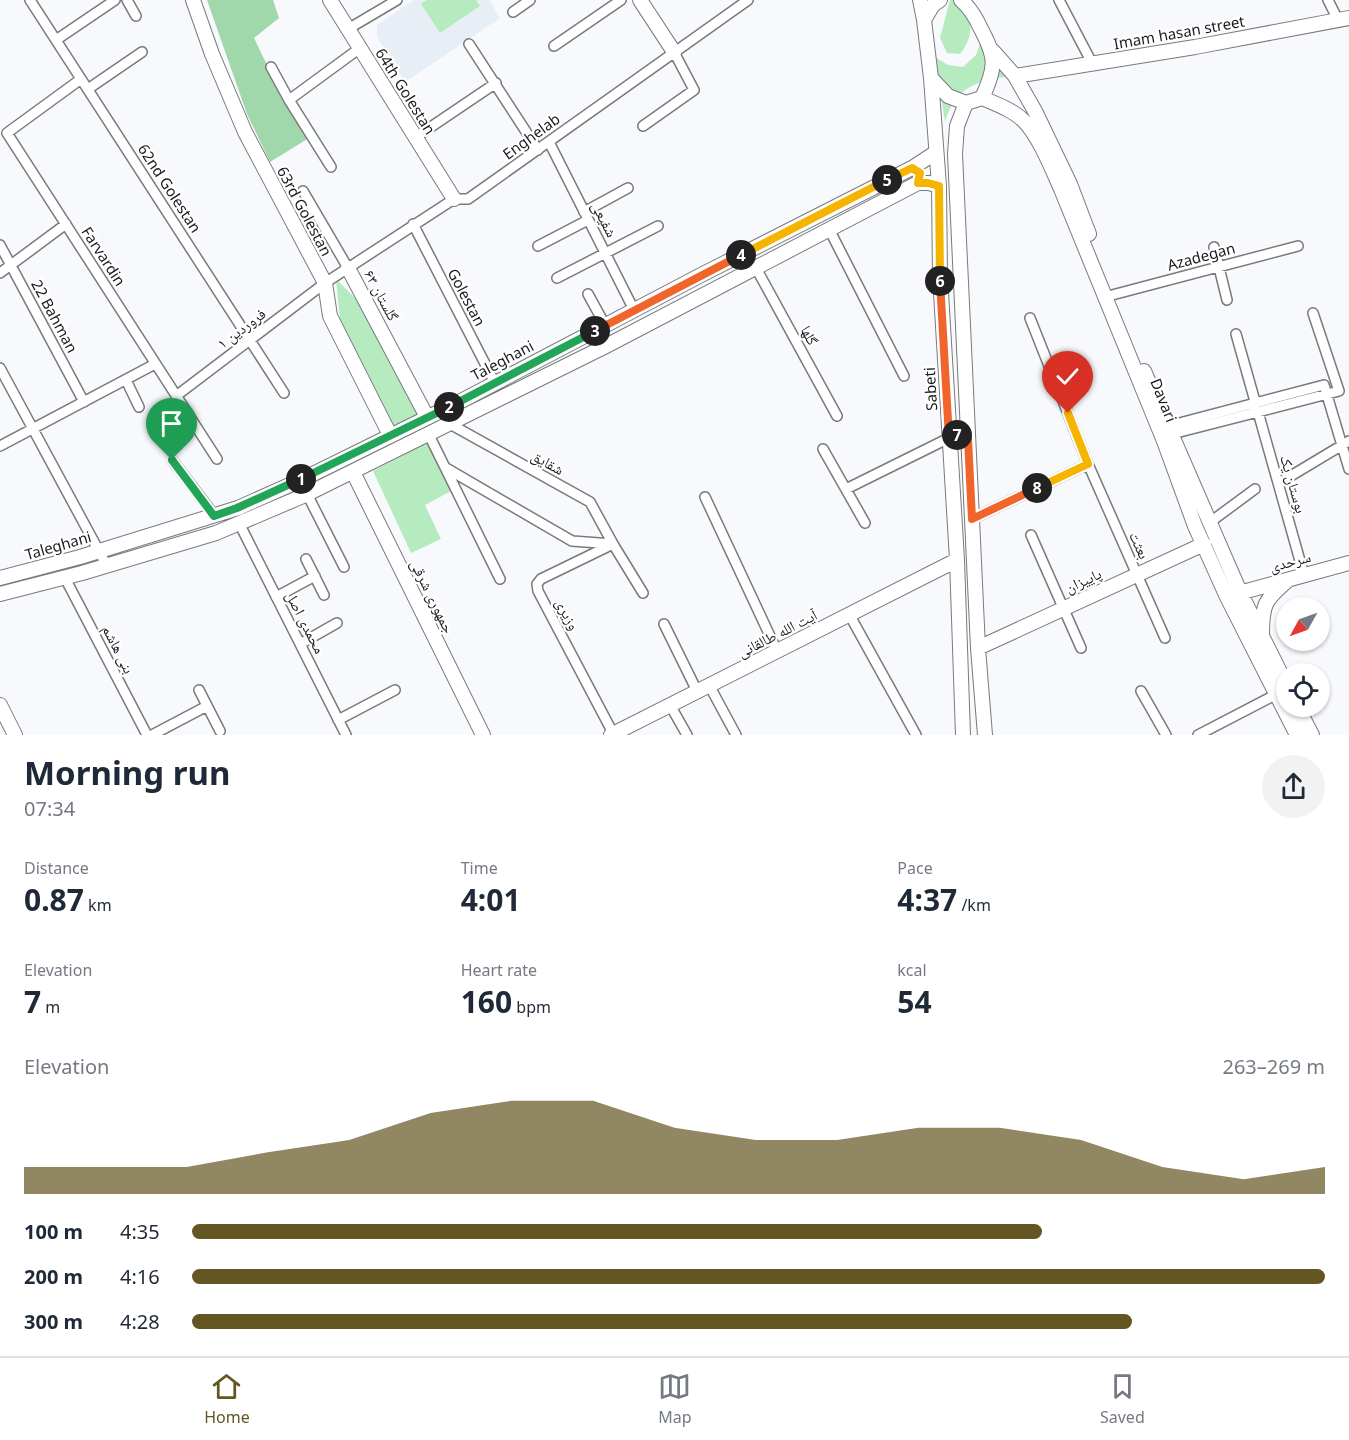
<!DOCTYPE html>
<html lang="en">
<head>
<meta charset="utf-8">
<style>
  body { margin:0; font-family:"Noto Sans","Noto Naskh Arabic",sans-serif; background:#f2f2f3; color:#1f2937; height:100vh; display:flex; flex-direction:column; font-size:22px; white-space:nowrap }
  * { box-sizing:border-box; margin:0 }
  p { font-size:20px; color:#747a83 }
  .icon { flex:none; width:33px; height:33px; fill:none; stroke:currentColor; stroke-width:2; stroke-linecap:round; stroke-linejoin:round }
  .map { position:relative; height:735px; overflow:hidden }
  .sheet { display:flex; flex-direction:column; background:#fff; flex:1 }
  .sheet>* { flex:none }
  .needle { width:39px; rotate:230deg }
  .fabs { position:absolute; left:1276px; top:597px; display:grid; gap:12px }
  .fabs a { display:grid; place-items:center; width:54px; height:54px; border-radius:50%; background:#fff; box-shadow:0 2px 4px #0004; font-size:30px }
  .pin { position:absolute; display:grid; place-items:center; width:51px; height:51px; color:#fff; margin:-62px -26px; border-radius:50% 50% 50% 0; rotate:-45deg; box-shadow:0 0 6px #0007 }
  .pin .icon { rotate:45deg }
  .km { position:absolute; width:30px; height:30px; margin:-15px; border-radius:50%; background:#222; color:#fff; font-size:16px; line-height:30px; text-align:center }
  .round { display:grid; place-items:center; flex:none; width:63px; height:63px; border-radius:32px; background:#f2f2f3 }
  .head { display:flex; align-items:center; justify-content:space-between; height:102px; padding:0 24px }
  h1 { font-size:33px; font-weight:700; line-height:45px }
  .stats { display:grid; grid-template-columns:repeat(3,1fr); gap:9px; height:102px; padding:6px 24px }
  .stats div { display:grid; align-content:center }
  .stats b { font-size:30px; font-weight:700 }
  .stats small { font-size:16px; font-weight:400 }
  .stats p { font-size:16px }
  .chart { height:168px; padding:12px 24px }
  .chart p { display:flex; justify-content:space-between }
  .chart svg { width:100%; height:108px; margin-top:6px; fill:#635622; opacity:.7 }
  ul { padding:0 24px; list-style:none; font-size:20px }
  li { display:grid; grid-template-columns:96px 72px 1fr; align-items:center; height:45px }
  li i { height:15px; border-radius:8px; background:#635622 }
  .tab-bar { display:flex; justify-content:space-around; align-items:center; height:84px; border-top:2px solid #e0e1e3; background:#fff; font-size:16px; color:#747a83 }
  .tab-bar a { display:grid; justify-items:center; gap:3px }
  .tab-bar .on { color:#635622 }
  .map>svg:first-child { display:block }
  .built { fill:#e7eef6 }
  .green { fill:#b6ebc0 }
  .forest { fill:#a0d7ab }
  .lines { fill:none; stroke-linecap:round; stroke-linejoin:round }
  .street-casing { stroke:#787a7c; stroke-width:12 }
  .secondary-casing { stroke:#787a7c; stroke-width:16 }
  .street { stroke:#fff; stroke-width:9 }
  .secondary { stroke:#fff; stroke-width:14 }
  .split-1-casing { stroke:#fff; stroke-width:12 }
  .split-2-casing { stroke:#fff; stroke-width:12 }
  .split-3-casing { stroke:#fff; stroke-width:12 }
  .split-4-casing { stroke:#fff; stroke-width:12 }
  .split-5-casing { stroke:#fff; stroke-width:12 }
  .split-6-casing { stroke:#fff; stroke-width:12 }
  .split-7-casing { stroke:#fff; stroke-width:12 }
  .split-8-casing { stroke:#fff; stroke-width:12 }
  .split-9-casing { stroke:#fff; stroke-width:12 }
  .split-1 { stroke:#22a559; stroke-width:8 }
  .split-2 { stroke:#22a559; stroke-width:8 }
  .split-3 { stroke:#22a559; stroke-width:8 }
  .split-4 { stroke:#f0652b; stroke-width:8 }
  .split-5 { stroke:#f5b400; stroke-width:8 }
  .split-6 { stroke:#f5b400; stroke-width:8 }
  .split-7 { stroke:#f0652b; stroke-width:8 }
  .split-8 { stroke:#f0652b; stroke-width:8 }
  .split-9 { stroke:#f5b400; stroke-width:8 }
  .labels { text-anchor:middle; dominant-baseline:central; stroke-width:4.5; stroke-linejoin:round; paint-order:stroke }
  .street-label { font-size:15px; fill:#1a1b1c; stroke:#fff }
</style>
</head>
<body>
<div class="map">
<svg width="1349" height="735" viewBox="0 0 1349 735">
  <rect width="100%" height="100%" fill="#f8f9fc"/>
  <path class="built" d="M414,0H489L500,18L405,82L377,37V25Z"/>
  <path class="green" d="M427,0H476L480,6L440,33L421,4Z
    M950,0H965C971,22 975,35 960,54L947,53L940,38Z
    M982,38L1010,76C977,81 955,87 945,122L935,57L948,65L963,67L976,55Z
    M336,279L363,306L419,415L392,428L340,320Z
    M429,442L453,490L425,505L441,539L411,553L373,471Z"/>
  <path class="forest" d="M207,0H273L279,18L254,38L281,94L309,138L270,162L247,114Z"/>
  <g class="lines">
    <g class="street-casing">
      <path id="street" d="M30,0L284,393
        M127,0L136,16
        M1059,0L1092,63
        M1328,0L1338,20
        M513,12L530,0
        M348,29L397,0
        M56,40L115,0
        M469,44L538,150
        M554,46L621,0
        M271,67L289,100L331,167
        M81,79L7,133L217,459
        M88,89L142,52
        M289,100L360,48
        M643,126L694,90L674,52
        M416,137L496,83
        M549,142L634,310
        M303,191L348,268
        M584,212L628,188
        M413,224L495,383
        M829,229L904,376
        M0,245L84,402
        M538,246L588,220
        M1214,247L1227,300
        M756,268L837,416
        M0,273L66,224
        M557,278L658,226
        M588,294L605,325
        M1112,295L1298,246
        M1030,318L1088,464L1165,638
        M1236,334L1304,575
        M0,368L107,566
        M126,380L139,407
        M176,396L325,283L454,199H468L748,0
        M1168,426L1324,385L1349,469
        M1172,434L1339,391L1313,313
        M429,435L500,579
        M0,446L155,364
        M823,449L865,523
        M172,460L214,515
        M446,468L572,541L613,544L590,502L450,424
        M1279,483L1349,441
        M846,489L949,438
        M307,494L344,567
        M705,497L777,651
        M972,519L1088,464
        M239,523L346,735
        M1209,523L1255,489
        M1031,535L1081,648
        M306,559L324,595
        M65,578L147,735
        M276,597L315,576
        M849,614L916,735
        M664,624L697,691
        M300,644L337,623
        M709,685L736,735
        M199,690L220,731
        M1141,691L1166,735
        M670,705L687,735
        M338,720L395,690
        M152,735L207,706
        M614,735L538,591L537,584L541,579L613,544L643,593
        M1198,735L1277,694"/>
    </g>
    <g class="secondary-casing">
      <path id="secondary" d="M193,0L212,54L245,132L325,283L330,316L390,435
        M330,0L454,199
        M640,0L674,52
        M920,0L924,20
        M940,0L933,5L924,20L931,78L948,96L966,103L982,98C997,66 996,57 980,27C975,16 970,8 961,0
        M993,51L1015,76L1036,113L1070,184L1089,234
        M1015,76L1195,47L1349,18
        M931,78L939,186L940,276L957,560L963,735
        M982,98C996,104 1013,110 1024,121C1039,136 1052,169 1061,189L1164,441L1195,526L1227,597L1297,735
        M966,103L957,126L955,154L978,648L985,735
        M348,268L427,417
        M1144,371L1240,592L1287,686
        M353,472L483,735
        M0,578L80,557L238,508L303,479L461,401L703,274L912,168L935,153
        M0,594L82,573L216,533L303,496L606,346L918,183H929L939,186
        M1232,595L1349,563
        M1262,634C1262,604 1265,600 1287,581
        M978,648L1204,544
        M0,705L15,735
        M1297,706L1312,735
        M611,735L957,560"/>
    </g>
    <use href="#street" class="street"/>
    <use href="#secondary" class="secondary"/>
  </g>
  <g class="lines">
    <g class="split-1-casing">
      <path id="split-1" d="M172,460L214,516L237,508L301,479"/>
    </g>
    <g class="split-2-casing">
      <path id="split-2" d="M301,479L449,407"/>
    </g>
    <g class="split-3-casing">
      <path id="split-3" d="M449,407L595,331"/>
    </g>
    <g class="split-4-casing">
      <path id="split-4" d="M595,331L741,255"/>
    </g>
    <g class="split-5-casing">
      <path id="split-5" d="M741,255L887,180"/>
    </g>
    <g class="split-6-casing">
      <path id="split-6" d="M887,180L912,168L920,173L918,183H928L939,186L940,281"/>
    </g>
    <g class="split-7-casing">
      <path id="split-7" d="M940,281L949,438L957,435"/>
    </g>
    <g class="split-8-casing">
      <path id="split-8" d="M957,435H959L968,439L972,519L1037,488"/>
    </g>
    <g class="split-9-casing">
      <path id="split-9" d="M1037,488L1088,464L1068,413"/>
    </g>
    <use href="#split-1" class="split-1"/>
    <use href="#split-2" class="split-2"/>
    <use href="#split-3" class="split-3"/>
    <use href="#split-4" class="split-4"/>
    <use href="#split-5" class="split-5"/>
    <use href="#split-6" class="split-6"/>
    <use href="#split-7" class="split-7"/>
    <use href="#split-8" class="split-8"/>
    <use href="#split-9" class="split-9"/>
  </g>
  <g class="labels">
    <g class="street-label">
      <text transform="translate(1179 32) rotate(-10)">Imam hasan street</text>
      <text transform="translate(406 91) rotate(58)">64th Golestan</text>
      <text transform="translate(531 136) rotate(-36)">Enghelab</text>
      <text transform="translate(170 188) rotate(57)">62nd Golestan</text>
      <text transform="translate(305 211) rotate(62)">63rd Golestan</text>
      <text transform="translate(605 219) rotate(63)">شفیعی</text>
      <text transform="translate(104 256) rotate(57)">Farvardin</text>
      <text transform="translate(1201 256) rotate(-15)">Azadegan</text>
      <text transform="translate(382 295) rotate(62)">گلستان ۶۳</text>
      <text transform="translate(467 297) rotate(62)">Golestan</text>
      <text transform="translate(55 316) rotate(62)">22 Bahman</text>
      <text transform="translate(241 328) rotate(-37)">فروردین ۱</text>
      <text transform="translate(810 335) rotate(62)">گلها</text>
      <text transform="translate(502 360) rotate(-28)">Taleghani</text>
      <text transform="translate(930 389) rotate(-93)">Sabeti</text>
      <text transform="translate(1164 400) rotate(68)">Davari</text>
      <text transform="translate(548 462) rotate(29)">شقایق</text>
      <text transform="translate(1294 484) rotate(74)">بوستان یک</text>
      <text transform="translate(58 545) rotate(-16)">Taleghani</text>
      <text transform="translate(1140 545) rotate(66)">بعثت</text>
      <text transform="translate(1290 561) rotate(-15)">سرحدی</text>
      <text transform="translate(1083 580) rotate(-25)">پاییزان</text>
      <text transform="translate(433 596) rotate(64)">جمهوری شرقی</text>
      <text transform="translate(568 614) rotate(62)">وزیری</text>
      <text transform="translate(306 622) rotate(63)">محمدی اصل</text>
      <text transform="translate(777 633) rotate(-27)">آیت الله طالقانی</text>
      <text transform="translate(119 649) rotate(63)">بنی هاشم</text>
    </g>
  </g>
</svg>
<div class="fabs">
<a><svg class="needle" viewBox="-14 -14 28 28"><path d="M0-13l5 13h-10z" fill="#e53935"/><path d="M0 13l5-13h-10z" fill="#747a83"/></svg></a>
<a><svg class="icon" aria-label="locate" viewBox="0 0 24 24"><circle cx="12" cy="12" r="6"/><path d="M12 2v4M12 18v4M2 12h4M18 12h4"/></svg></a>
</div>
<div class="pin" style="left:172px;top:460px;background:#1e9e55"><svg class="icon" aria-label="arrive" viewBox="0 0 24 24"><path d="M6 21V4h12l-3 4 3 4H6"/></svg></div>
<div class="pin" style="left:1068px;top:413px;background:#d93025"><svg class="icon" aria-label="check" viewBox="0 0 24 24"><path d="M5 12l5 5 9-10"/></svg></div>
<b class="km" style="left:301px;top:479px">1</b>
<b class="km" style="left:449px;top:407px">2</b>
<b class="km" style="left:595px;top:331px">3</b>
<b class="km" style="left:741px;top:255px">4</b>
<b class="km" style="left:887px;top:180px">5</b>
<b class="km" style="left:940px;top:281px">6</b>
<b class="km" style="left:957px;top:435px">7</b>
<b class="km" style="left:1037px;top:488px">8</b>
</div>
<section class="sheet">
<div class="head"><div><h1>Morning run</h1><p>07:34</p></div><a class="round"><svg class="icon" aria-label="share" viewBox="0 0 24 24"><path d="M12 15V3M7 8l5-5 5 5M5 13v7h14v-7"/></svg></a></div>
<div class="stats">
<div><p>Distance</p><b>0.87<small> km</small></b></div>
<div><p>Time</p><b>4:01</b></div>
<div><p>Pace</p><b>4:37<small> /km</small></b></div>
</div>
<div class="stats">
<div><p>Elevation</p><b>7<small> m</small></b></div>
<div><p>Heart rate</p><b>160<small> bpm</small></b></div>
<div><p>kcal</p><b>54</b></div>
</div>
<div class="chart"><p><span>Elevation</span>263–269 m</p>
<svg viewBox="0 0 160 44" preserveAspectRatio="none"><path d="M0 44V33L10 33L20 33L30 27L40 22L50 11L60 6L70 6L80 17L90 22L100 22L110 17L120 17L130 22L140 33L150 38L160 33V44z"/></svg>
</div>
<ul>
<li><b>100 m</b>4:35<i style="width:75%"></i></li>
<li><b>200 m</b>4:16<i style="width:100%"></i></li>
<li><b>300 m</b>4:28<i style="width:83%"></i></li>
</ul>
</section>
<nav class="tab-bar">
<a class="on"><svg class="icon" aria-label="home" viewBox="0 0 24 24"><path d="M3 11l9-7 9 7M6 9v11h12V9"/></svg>Home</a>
<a><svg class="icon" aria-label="map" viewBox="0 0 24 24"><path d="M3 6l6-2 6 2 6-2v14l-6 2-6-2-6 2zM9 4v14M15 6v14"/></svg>Map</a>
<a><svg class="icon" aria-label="saved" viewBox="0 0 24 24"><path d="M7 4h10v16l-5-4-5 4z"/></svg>Saved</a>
</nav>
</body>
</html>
